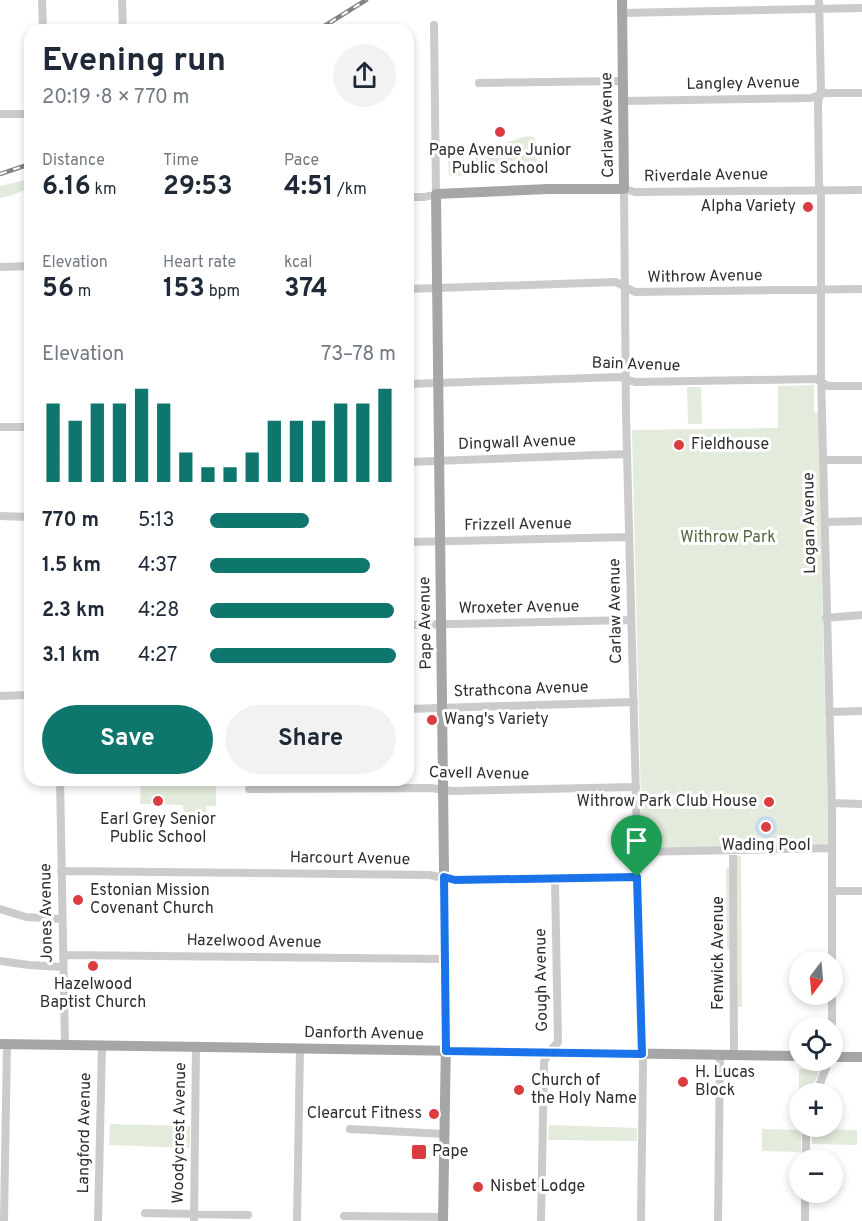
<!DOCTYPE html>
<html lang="en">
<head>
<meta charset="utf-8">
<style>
  body { margin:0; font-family:Overpass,sans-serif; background:#f2f2f3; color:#1f2937; height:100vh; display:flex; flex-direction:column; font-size:22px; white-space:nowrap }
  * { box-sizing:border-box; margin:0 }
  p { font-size:20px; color:#747a83 }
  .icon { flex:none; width:33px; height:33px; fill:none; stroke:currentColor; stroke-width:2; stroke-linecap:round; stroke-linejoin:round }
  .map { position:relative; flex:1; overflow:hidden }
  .side { position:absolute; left:24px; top:24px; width:390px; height:762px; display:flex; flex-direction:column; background:#fff; border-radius:18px; box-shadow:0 3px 9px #0003 }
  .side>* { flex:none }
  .needle { width:39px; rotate:196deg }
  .fabs { position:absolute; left:789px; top:951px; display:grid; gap:12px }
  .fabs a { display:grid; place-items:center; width:54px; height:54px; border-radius:50%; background:#fff; box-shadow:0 3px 9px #0003; font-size:30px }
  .pin { position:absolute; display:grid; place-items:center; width:51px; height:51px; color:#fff; margin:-62px -26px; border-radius:50% 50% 50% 0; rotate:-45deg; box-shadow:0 0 6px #0007 }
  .pin .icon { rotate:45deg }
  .round { display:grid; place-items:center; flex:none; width:63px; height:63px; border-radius:32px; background:#f2f2f3 }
  .summary { display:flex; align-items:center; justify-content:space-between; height:102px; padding:0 18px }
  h1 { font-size:33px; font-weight:700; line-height:45px }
  .metrics { display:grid; grid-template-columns:repeat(3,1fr); gap:9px; height:102px; padding:6px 18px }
  .metrics div { display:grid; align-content:center }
  .metrics b { font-size:26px; font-weight:700 }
  .metrics small { font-size:16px; font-weight:400 }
  .metrics p { font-size:16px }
  .chart { height:168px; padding:12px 18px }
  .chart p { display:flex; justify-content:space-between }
  .chart svg { width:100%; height:108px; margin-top:6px; stroke:#0f766e; stroke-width:6 }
  .cta { display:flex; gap:12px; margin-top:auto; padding:12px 18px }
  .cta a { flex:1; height:69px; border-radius:36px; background:#0f766e; color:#fff; font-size:24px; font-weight:700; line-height:69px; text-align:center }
  .cta a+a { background:#f2f2f3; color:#1f2937 }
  ul { padding:0 18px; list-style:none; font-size:20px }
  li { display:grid; grid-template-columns:96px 72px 1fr; align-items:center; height:45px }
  li i { height:15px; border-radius:8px; background:#0f766e }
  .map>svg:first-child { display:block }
  .green { fill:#e3ebdd }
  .water { fill:#cadbe9 }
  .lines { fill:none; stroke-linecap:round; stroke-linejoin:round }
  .minor { stroke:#cbcbcb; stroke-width:8 }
  .major { stroke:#a6a6a6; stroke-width:10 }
  .rail-casing { stroke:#838383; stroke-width:4.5 }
  .rail { stroke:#fff; stroke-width:2; stroke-dasharray:7; stroke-linecap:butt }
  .route-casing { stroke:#fff; stroke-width:12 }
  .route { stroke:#1a73e8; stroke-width:8 }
  .poi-dot { fill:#da3c3f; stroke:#fff; stroke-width:2 }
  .labels { text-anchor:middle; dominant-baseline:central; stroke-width:6; stroke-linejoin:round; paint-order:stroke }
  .street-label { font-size:16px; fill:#2e2e2e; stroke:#fff }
  .poi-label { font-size:16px; fill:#2e2e2e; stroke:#fff; text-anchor:start }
  .park-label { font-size:16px; fill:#4f673e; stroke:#fff }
</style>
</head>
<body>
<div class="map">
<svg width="862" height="1221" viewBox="0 0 862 1221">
  <rect width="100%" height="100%" fill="#fff"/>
  <path class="green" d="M527,136L534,137C539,148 540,165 529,173L487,175L477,169L474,160L479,151Z
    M448,160H464V176H449Z
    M30,179V187L13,195L0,198V186Z
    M814,385V412L819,413L823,635L829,841L827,844L650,849L645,847L642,842L632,430L778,428V386Z
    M687,387H701L702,424H688Z
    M141,783L216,785V806H206L207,815L185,814L182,805L140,804Z
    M737,856H741L742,1007H738Z
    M726,868H729L730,950L727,949Z
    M799,1069L818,1070V1075L810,1093L800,1094L799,1097Z
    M110,1124L190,1126V1148L109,1145Z
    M549,1125L637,1128V1141L548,1140Z
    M762,1129L801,1130V1152L762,1151Z
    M812,1129L857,1130V1145L812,1144Z"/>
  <path class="water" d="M755 827a11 11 0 1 1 22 0a11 11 0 1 1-22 0Z"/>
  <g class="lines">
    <path class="minor" d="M42,0L43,30
      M122,0L123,30
      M819,0L821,89L818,103L819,184L821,195V376L832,809V1046
      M622,13L862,8
      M479,83L623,81
      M623,101L811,98L825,93H862
      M0,114H30
      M408,197H425L436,194L434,25
      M0,267L30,266
      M408,289L616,282L635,292L862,289
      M408,384L619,377L635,382L816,379L828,386H862
      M0,427H30
      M823,460H862
      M408,462L627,454
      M0,516L30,517
      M825,522L862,521
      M408,542L629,537
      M826,618L862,615
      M408,625L631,620
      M0,696L30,695
      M408,709L634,702
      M829,712L862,711
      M60,780L65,1045
      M249,789L431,788L452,791L636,787
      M832,803L862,804
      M733,850L734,1055
      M637,852L832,848
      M61,871L430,875L452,880L637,877
      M832,891H862
      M0,909L26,917L62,919
      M63,955L445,959
      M0,961L29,965L63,967
      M816,1094L829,1060
      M350,1129L444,1134
      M806,1160V1126
      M805,1192V1221
      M145,1213L248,1215
      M344,1216L443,1217
      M4,1221L7,1044
      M98,1221L102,1046
      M194,1221L196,1046
      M297,1221L300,1048
      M541,1221L544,1062L549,1052L558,1042L555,879
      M641,1221L643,1065L626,415L624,189L635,192L862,190
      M718,1221L720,1055"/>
    <path class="major" d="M0,1044L800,1056
      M832,1057H862
      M443,1221L446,1040L436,194L548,189H624L622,0"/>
    <g class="rail-casing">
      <path id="rail" d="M318,30L366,0
        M0,174L30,164"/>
    </g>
    <use href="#rail" class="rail"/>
  </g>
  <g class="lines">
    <g class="route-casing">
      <path id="route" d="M444,877L455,880L637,877L642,1054L446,1051Z"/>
    </g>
    <use href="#route" class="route"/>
  </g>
  <g class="poi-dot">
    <circle cx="500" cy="132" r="6"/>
    <circle cx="808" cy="207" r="6"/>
    <circle cx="679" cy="445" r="6"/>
    <circle cx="432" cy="720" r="6"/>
    <circle cx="158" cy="801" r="6"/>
    <circle cx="769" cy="802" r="6"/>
    <circle cx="766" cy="827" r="6"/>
    <circle cx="78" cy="900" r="6"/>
    <circle cx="93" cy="966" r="6"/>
    <circle cx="683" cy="1082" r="6"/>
    <circle cx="519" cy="1090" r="6"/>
    <circle cx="434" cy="1114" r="6"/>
    <rect x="411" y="1144" width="16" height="16" rx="3"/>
    <circle cx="478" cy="1187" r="6"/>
  </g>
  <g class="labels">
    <g class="street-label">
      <text transform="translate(743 84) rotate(-1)">Langley Avenue</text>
      <text transform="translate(608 125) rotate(-91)">Carlaw Avenue</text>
      <text transform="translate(706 176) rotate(-1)">Riverdale Avenue</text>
      <text transform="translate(705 277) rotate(-1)">Withrow Avenue</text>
      <text transform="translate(636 365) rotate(2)">Bain Avenue</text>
      <text transform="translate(517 443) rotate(-2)">Dingwall Avenue</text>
      <text transform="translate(810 523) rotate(-91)">Logan Avenue</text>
      <text transform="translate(518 525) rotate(-1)">Frizzell Avenue</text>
      <text transform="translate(519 608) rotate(-1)">Wroxeter Avenue</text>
      <text transform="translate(616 611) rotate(-91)">Carlaw Avenue</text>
      <text transform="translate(426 623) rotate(-91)">Pape Avenue</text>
      <text transform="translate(521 690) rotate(-2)">Strathcona Avenue</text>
      <text transform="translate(479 774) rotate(1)">Cavell Avenue</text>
      <text transform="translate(350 859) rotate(1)">Harcourt Avenue</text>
      <text transform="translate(47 913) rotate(-91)">Jones Avenue</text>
      <text transform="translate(254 942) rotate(1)">Hazelwood Avenue</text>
      <text transform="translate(719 953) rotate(-90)">Fenwick Avenue</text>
      <text transform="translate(542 980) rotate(-91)">Gough Avenue</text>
      <text transform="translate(364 1034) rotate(1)">Danforth Avenue</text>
      <text transform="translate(85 1133) rotate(-89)">Langford Avenue</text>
      <text transform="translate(180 1133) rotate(-89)">Woodycrest Avenue</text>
    </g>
    <g class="poi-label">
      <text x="500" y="151" text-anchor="middle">Pape Avenue Junior<tspan x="500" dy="18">Public School</tspan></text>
      <text x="796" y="207" text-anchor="end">Alpha Variety</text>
      <text x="691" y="445">Fieldhouse</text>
      <text x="444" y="720">Wang's Variety</text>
      <text x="757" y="802" text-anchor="end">Withrow Park Club House</text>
      <text x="158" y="820" text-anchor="middle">Earl Grey Senior<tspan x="158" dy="18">Public School</tspan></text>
      <text x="766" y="846" text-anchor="middle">Wading Pool</text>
      <text x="90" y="891">Estonian Mission<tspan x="90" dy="18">Covenant Church</tspan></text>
      <text x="93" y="985" text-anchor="middle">Hazelwood<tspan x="93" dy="18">Baptist Church</tspan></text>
      <text x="695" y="1073">H. Lucas<tspan x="695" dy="18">Block</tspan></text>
      <text x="531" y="1081">Church of<tspan x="531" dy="18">the Holy Name</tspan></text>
      <text x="422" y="1114" text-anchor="end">Clearcut Fitness</text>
      <text x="432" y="1152">Pape</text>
      <text x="490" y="1187">Nisbet Lodge</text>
    </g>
    <g class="park-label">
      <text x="728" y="538">Withrow Park</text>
    </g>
  </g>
</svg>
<div class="fabs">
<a><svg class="needle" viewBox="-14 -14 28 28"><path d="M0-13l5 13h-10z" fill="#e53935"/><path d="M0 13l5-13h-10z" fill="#747a83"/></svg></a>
<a><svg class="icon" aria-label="locate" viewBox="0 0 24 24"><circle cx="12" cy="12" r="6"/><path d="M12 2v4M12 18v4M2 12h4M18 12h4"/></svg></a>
<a>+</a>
<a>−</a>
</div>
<div class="pin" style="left:637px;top:877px;background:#1e9e55"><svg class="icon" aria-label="arrive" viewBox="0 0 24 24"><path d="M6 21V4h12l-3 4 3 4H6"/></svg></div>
<section class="side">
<div class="summary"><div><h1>Evening run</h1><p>20:19 · 8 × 770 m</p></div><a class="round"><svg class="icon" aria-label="share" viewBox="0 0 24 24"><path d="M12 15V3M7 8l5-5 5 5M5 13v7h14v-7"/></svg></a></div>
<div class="metrics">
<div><p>Distance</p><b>6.16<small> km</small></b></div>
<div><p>Time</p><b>29:53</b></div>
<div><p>Pace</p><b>4:51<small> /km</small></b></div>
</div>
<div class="metrics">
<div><p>Elevation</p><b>56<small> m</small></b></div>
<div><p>Heart rate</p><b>153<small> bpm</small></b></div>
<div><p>kcal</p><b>374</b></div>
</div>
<div class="chart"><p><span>Elevation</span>73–78 m</p>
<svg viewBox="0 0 160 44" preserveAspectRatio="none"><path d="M5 44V12M15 44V19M25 44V12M35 44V12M45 44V6M55 44V12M65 44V32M75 44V38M85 44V38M95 44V32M105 44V19M115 44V19M125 44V19M135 44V12M145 44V12M155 44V6"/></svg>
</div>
<ul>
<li><b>770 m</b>5:13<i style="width:53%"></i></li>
<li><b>1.5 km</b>4:37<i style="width:86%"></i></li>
<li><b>2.3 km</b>4:28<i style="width:99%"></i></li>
<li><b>3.1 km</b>4:27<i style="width:100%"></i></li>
</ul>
<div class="cta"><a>Save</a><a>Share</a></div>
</section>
</div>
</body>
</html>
